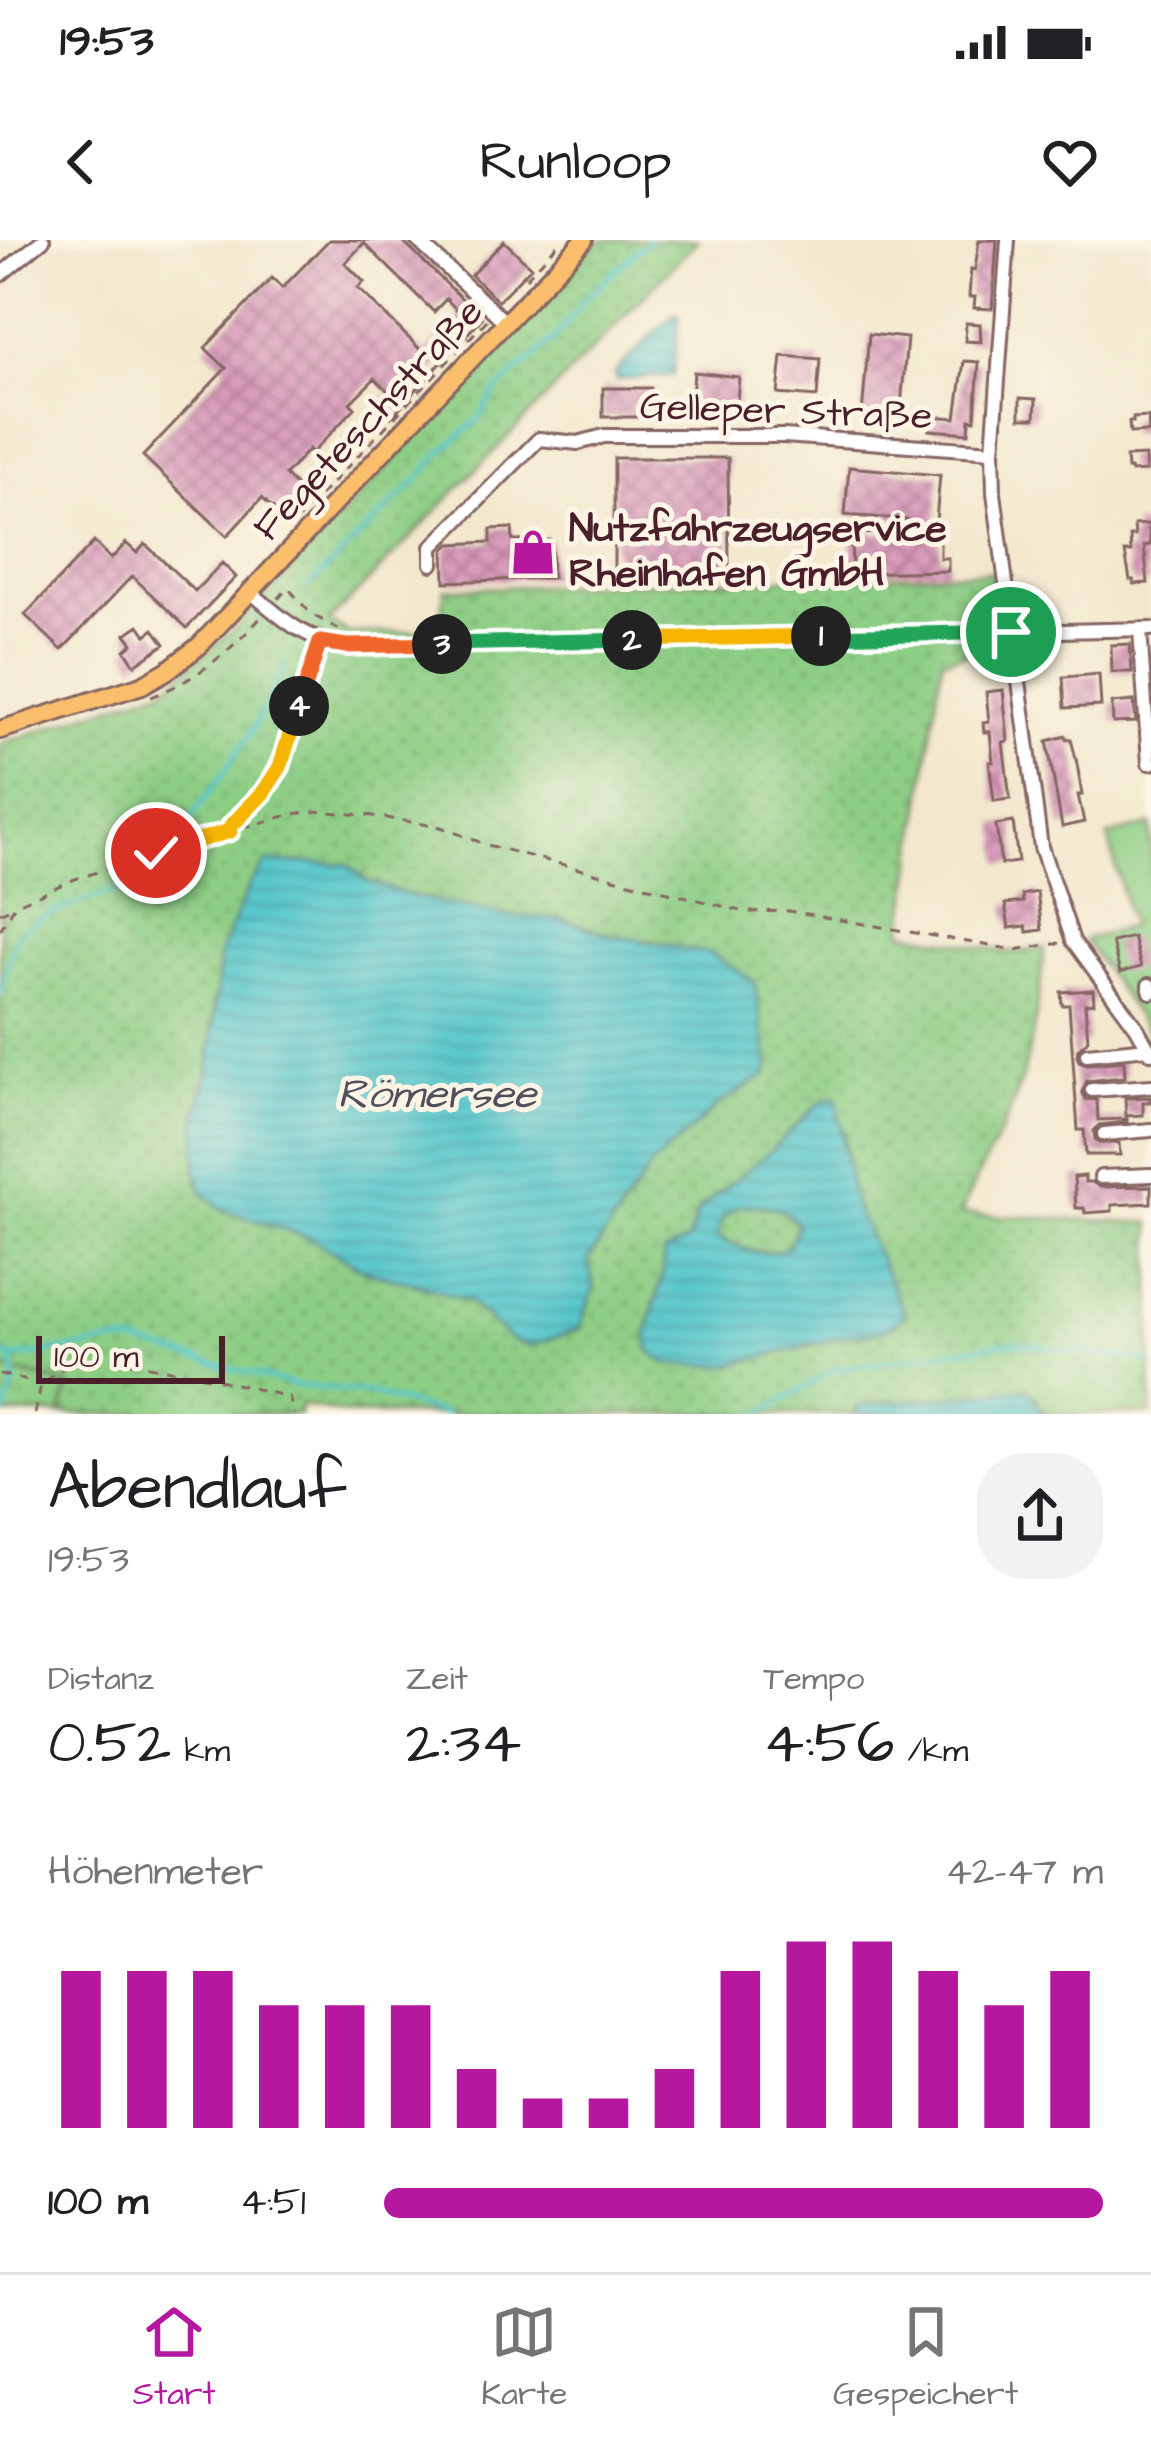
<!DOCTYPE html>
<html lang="de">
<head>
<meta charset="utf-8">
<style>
  body { margin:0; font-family:"Architects Daughter",sans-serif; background:#f2f2f2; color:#202124; height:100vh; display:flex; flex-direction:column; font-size:45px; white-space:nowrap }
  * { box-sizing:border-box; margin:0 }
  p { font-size:39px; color:#757577 }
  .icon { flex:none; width:66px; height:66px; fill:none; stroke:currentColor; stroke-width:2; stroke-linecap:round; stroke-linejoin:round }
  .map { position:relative; height:1174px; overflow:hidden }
  .details { display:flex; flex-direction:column; background:#fff; flex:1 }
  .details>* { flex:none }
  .scale { position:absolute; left:36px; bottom:30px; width:189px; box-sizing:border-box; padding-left:12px; border:6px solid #4a1f2b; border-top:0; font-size:33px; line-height:42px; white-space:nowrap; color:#4a1f2b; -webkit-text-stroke:9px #fcf5e5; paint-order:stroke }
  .pin { position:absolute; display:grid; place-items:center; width:102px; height:102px; color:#fff; margin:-51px; border:6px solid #fff; border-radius:50%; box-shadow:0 3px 12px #0007 }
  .km { position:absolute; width:60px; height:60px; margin:-30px; border-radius:50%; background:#222; color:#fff; font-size:33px; line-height:60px; text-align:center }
  .round { display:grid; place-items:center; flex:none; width:126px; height:126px; border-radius:48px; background:#f2f2f2 }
  .overview { display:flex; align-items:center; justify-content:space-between; height:204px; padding:0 48px }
  h1 { font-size:66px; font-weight:600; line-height:90px }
  .metrics { display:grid; grid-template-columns:repeat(3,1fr); gap:18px; height:204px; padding:12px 48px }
  .metrics div { display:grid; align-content:center }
  .metrics b { font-size:60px; font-weight:600 }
  .metrics small { font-size:33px; font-weight:400 }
  .metrics p { font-size:33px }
  .chart { height:336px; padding:24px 48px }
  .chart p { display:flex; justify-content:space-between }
  .chart svg { width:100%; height:216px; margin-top:12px; stroke:#b5179e; stroke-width:6 }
  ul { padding:0 48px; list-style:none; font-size:39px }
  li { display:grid; grid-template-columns:192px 144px 1fr; align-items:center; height:90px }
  li i { height:30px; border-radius:15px; background:#b5179e }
  .status { display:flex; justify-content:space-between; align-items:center; height:84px; padding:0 60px; background:#fff; direction:ltr }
  .status svg { height:33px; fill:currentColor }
  header { display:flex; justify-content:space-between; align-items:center; height:156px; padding:0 48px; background:#fff; font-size:54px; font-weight:600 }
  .tab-bar { display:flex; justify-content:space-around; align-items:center; height:168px; border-top:3px solid #e0e0e0; background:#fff; font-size:33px; color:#757577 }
  .tab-bar a { display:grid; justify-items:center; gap:6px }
  .tab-bar .on { color:#b5179e }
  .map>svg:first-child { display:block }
  .grass { fill:url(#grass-dots); stroke:#6c7658; stroke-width:3; fill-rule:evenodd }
  .park { fill:url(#park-tufts); stroke:#6c7658; stroke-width:3 }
  .pitch { fill:#8dce85; stroke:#6c7658; stroke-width:3 }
  .water { fill:url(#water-rules); stroke:#52737c; stroke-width:3; fill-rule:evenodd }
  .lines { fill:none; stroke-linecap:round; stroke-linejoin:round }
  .stream { stroke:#59c7cc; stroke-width:4.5 }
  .building { fill:url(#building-cross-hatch); fill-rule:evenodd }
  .minor-casing { stroke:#856564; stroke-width:18 }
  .major-casing { stroke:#856564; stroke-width:22 }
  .path { stroke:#856564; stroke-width:3; stroke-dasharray:9 9; stroke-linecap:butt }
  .minor { stroke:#fff; stroke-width:12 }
  .major { stroke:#fabe6d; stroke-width:16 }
  .split-1-casing { stroke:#fff; stroke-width:24 }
  .split-2-casing { stroke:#fff; stroke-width:24 }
  .split-3-casing { stroke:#fff; stroke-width:24 }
  .split-4-casing { stroke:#fff; stroke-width:24 }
  .split-5-casing { stroke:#fff; stroke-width:24 }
  .split-1 { stroke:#22a559; stroke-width:15 }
  .split-2 { stroke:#f5b400; stroke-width:15 }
  .split-3 { stroke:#22a559; stroke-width:15 }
  .split-4 { stroke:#f0652b; stroke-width:15 }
  .split-5 { stroke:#f5b400; stroke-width:15 }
  .labels { text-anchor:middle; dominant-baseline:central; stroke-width:10; stroke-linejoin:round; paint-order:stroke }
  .street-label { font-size:39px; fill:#4a1f2b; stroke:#fcf5e5 }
  .poi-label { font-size:39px; font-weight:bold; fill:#4a1f2b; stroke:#fcf5e5; text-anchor:start }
  .water-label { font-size:42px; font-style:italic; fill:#4e515b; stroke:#fcf5e5 }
</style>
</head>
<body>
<div class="status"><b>19:53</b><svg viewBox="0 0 49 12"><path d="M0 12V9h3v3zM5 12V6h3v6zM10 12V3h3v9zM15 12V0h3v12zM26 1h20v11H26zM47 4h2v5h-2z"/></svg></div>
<header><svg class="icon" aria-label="back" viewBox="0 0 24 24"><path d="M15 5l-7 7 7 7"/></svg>Runloop<svg class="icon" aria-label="heart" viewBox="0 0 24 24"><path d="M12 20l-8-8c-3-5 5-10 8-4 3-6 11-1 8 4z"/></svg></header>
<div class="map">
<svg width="1151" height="1174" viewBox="0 0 1151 1174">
  <defs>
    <pattern id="grass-dots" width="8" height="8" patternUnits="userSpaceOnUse" patternTransform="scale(3)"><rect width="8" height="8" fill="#8dce85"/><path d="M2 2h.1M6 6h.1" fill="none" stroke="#7bb073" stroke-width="1.8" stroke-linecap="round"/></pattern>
    <pattern id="park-tufts" width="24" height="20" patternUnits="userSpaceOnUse" patternTransform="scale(3)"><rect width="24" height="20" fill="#8dce85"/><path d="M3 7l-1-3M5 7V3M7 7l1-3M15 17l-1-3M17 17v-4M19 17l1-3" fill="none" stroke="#7bb073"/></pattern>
    <pattern id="water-rules" width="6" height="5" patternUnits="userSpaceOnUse" patternTransform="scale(3)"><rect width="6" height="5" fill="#59c7cc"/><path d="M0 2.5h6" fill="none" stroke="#4faaaf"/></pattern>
    <pattern id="building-cross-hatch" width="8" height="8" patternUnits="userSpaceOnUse" patternTransform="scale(3)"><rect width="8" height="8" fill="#d99bbb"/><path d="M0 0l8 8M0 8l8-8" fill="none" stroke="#b27e98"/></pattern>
  </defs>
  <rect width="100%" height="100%" fill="#fcf5e5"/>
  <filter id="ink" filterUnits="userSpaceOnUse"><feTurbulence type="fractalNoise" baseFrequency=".00833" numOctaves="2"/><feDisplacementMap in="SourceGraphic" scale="24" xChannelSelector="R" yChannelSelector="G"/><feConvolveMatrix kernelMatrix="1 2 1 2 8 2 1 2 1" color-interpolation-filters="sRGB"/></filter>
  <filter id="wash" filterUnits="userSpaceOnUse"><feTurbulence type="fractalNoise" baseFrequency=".004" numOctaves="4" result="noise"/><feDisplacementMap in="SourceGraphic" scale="48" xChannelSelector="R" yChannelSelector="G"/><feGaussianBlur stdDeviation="2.7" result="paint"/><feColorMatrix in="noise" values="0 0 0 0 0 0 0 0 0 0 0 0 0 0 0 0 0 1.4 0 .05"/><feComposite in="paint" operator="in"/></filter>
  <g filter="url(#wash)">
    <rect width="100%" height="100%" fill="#f3e8ce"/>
    <path class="grass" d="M600,0H698L329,382L349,393L441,391L444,349L992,332L1002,404L942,420L903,692L1012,713L1044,708C1039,767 1030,826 1006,881C991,913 973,940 961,974L1151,983V1174H1043V1169L856,1168L855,1174H349L300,1165L299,1174H61L69,1145L0,1128V504L164,448L234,390ZM367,641L411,656L508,676L560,679L612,695L671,705L754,742L769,825L766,835L721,863L651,926L588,1021L594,1048L579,1089L529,1106L511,1100L467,1060L418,1044L368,1032L308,997L223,970L196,931L197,876L209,829L215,756ZM816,866L843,890L853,961L904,1075L883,1091L850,1095L776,1113L647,1094L662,1037L689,1000L698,970L767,914Z
      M741,965C765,966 783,963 797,985C795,991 794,998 790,1004C777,1022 731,1007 717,996L723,976Z"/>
    <path class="park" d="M0,1128L69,1145L61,1174H0Z"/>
    <path class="pitch" d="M1151,585V796L1084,700L1131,686L1108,596Z"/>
    <path class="water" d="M674,74L680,76L673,135L617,140L615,133L622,125Z
      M267,622L347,624L367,641L411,656L508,676L560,679L612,695L709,713L754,741L769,825L766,835L721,863L651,926L588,1021L594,1048L579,1089L530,1106L511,1100L467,1060L418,1044L368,1032L308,997L223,970L203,953L196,931L197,876L209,829L220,713L250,644Z
      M829,858L837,860L853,961L905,1075L883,1091L850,1095L727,1126L670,1124L659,1119L649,1110L647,1094L662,1037L664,1013L689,1000L698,970L767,914L816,866ZM741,965C765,966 783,963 797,985C796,988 791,1003 789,1005C775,1021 731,1007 717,997L723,976Z
      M1024,1149L1031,1152L1043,1174H856V1168L869,1164Z"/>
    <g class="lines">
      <path class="stream" d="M309,346L419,238L439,214L478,180L496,151L556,97L584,59L649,0
        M0,755C5,738 8,718 15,702C31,667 122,656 153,633C168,622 173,603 184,588C224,532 259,488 286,424
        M0,1112L11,1118L16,1141L5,1174
        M11,1118L114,1102L136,1103L294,1145L369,1153L445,1174
        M760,1174L836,1129L1010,1102L1151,1122"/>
    </g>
    <g id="blocks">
      <path class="building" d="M329,0H401L482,78L391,177L379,165L390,153L375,138L350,163L355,168L312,213L309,209L285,235L311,261L289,284L262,258L227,296L143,216L226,128L205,108L272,38L282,48ZM364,3L434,72L446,59L461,74L424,113L358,48L364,42L345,23Z
        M979,0H997L992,69L974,68L975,57H969L971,29L975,30Z
        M504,1L531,27L498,61L471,35Z
        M966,83L980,84L981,102L965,101Z
        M869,94L907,98L900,178L862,175Z
        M782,116L820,119L817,157L778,154Z
        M964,121L979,122L975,180L970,179L969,193L930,190L931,176L956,178Z
        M694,132L739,137L736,174L691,170Z
        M603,148H651L652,177H603Z
        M1020,158L1036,159L1035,178H1020Z
        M1148,177L1149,192L1130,193L1129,182H1133V178Z
        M1145,216L1146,231L1131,232L1130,229H1127L1126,217Z
        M614,218H728L729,331L614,332Z
        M849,227L940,235L935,292H940V318H948V331L852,333L851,294L909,292V280L845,275Z
        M1149,284L1150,305L1144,306L1148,343L1134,344V340H1130L1125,312H1131L1130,296H1135L1134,285Z
        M512,288L513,301L551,300L552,338L445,342L444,310L450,304L491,302V289Z
        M94,302L111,319L126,303L137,313L145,304L195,351L222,323L236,337L187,388L132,336L62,410L25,375Z
        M139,385L146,395L154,389L165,404L135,425L125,410L133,403L126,394Z
        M1130,404L1132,432H1112L1111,405Z
        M1099,434L1101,466L1065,468L1063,437Z
        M1003,450L1008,501L1003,502L1010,559L994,561L989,522H993L990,492H984L983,483L989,482L986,452Z
        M1134,461L1136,482L1113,483L1112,463Z
        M1066,496L1067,500L1071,499L1077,523L1082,555H1078L1084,582L1062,587L1047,501Z
        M1013,582L1018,622L1001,624L996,585Z
        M1037,652L1042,690L1027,692L1026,686L1009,688L1005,664L1023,662L1022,655Z
        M1133,697L1141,727L1120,733L1112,702Z
        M1093,750L1094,763L1085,764L1088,800L1078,809L1077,816L1079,821L1087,824L1124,821L1125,837L1087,841L1082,852L1086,859L1097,860L1098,880L1127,879V882L1099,885L1094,891L1095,899L1099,903H1119L1120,915H1086L1084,890H1078L1069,765H1062L1061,752Z
        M1150,857V862H1143V875L1126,876L1125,858Z
        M1085,936V942H1092L1100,947L1151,946V963L1112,965V971L1085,973L1084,968H1076L1074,937Z"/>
    </g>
  </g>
  <g filter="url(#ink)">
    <use href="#blocks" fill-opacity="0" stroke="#856564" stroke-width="3"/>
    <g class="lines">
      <g class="minor-casing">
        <path id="minor" d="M417,0L506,83
          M1008,0L993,211L994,253L1041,607L1073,701L1137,788L1151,813
          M0,35L43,0
          M432,324V307L539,199L578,203L604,196H784L993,211
          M252,353C284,381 304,399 347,406L1151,389
          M1140,389L1149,523H1151
          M1149,745L1151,752
          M1087,814L1148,808
          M1092,850L1151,846
          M1104,894L1151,890
          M1101,937L1151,935"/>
      </g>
      <g class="major-casing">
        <path id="major" d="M0,490L142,445L168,430L199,406L584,0"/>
      </g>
      <path class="path" d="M526,38L562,0
        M295,282L487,80
        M278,359L288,348L311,374L343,392
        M151,457C196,440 232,410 263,375
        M230,589L264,553L280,527L317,412
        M0,673L14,666
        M0,690L15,665L75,639L230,591L293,574L315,571L374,576L441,587L487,605L745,672L789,671L1014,710L1060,703
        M0,1134L40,1144
        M35,1174L41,1145L62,1129L89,1118L127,1122L203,1136L289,1157L294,1174"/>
      <use href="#minor" class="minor"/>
      <use href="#major" class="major"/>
    </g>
  </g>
  <g class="lines" filter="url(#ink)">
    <g class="split-1-casing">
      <path id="split-1" d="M821,396L1011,392"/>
    </g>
    <g class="split-2-casing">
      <path id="split-2" d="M632,400L821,396"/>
    </g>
    <g class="split-3-casing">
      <path id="split-3" d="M442,404L632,400"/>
    </g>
    <g class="split-4-casing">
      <path id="split-4" d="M299,466L320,402L347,406L442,404"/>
    </g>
    <g class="split-5-casing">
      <path id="split-5" d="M156,613L230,591L231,586L263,553L280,527L299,466"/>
    </g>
    <use href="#split-1" class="split-1"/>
    <use href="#split-2" class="split-2"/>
    <use href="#split-3" class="split-3"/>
    <use href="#split-4" class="split-4"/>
    <use href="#split-5" class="split-5"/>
  </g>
  <defs>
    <g id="shop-bare" transform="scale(3.6)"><path d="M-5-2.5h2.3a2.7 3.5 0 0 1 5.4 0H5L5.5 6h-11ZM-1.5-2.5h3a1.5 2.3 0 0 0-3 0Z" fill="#b5179e" stroke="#fcf5e5" stroke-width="2.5" paint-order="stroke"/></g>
  </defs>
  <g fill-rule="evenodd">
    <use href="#shop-bare" x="533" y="312"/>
  </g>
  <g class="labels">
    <g class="street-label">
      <text transform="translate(786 172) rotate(2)">Gelleper Straße</text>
      <text transform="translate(369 180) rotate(-47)">Fegeteschstraße</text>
    </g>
    <g class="poi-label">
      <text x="569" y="290">Nutzfahrzeugservice<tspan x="569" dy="45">Rheinhafen GmbH</tspan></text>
    </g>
    <g class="water-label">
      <text x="437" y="855">Römersee</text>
    </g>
  </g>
</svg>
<div class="scale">100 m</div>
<div class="pin" style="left:1011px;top:392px;background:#1e9e55"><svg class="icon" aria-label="arrive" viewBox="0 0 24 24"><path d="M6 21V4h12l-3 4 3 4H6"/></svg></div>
<div class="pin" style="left:156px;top:613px;background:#d93025"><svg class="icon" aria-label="check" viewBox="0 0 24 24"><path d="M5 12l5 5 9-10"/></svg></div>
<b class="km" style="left:821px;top:396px">1</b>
<b class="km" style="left:632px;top:400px">2</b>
<b class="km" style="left:442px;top:404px">3</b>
<b class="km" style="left:299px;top:466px">4</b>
</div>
<section class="details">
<div class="overview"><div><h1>Abendlauf</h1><p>19:53</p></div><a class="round"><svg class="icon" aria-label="share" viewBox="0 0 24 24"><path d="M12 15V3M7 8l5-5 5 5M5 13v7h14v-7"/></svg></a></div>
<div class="metrics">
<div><p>Distanz</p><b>0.52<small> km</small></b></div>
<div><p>Zeit</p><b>2:34</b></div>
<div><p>Tempo</p><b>4:56<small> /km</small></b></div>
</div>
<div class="chart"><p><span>Höhenmeter</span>42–47 m</p>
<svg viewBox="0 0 160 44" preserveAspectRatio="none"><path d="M5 44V12M15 44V12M25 44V12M35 44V19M45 44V19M55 44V19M65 44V32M75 44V38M85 44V38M95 44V32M105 44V12M115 44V6M125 44V6M135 44V12M145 44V19M155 44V12"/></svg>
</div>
<ul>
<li><b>100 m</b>4:51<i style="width:100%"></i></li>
</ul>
</section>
<nav class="tab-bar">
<a class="on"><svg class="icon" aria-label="home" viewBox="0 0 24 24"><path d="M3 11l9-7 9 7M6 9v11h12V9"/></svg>Start</a>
<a><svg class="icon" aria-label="map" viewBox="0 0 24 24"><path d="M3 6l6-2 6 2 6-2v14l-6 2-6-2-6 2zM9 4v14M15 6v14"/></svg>Karte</a>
<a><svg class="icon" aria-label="saved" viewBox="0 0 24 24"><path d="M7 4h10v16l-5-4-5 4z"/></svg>Gespeichert</a>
</nav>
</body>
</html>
